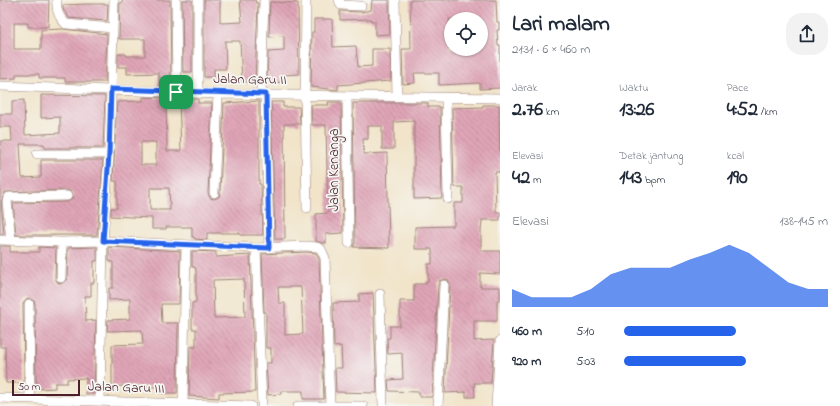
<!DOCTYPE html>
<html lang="id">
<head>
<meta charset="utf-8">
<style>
  body { margin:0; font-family:"Indie Flower",sans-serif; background:#f2f2f3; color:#1f2937; height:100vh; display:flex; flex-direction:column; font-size:15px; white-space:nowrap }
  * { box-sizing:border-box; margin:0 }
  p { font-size:13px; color:#747a83 }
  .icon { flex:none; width:22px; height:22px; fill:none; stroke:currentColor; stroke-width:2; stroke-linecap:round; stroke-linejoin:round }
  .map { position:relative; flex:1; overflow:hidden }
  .sheet { display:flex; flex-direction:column; background:#fff; width:340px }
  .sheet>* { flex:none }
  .tools { position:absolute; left:444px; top:12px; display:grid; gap:8px }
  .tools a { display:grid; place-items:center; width:44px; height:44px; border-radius:50%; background:#fff; box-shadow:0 1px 3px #0004; font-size:20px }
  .scale { position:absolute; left:12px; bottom:10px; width:68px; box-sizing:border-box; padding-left:4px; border:2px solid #4a1f2b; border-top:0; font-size:11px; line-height:14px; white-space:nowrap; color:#4a1f2b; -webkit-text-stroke:3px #f6f6f2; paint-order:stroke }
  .pin { position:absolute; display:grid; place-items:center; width:34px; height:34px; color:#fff; margin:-17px; border-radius:8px; box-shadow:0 2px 6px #0006 }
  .round { display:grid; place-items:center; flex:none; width:42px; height:42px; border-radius:16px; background:#f2f2f3 }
  .overview { display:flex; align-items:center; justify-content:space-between; height:68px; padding:0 12px }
  h1 { font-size:22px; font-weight:800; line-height:30px }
  .stats { display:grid; grid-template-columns:repeat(3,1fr); gap:6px; height:68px; padding:4px 12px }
  .stats div { display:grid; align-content:center }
  .stats b { font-size:20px; font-weight:800 }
  .stats small { font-size:11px; font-weight:400 }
  .stats p { font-size:11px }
  .chart { height:112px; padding:8px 12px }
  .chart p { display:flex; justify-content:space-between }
  .chart svg { width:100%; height:72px; margin-top:4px; fill:#2563eb; opacity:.7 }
  ul { padding:0 12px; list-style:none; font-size:13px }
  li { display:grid; grid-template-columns:64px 48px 1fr; align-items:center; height:30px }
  li i { height:10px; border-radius:5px; background:#2563eb }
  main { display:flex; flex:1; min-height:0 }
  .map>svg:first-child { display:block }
  .building { fill:url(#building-back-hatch); fill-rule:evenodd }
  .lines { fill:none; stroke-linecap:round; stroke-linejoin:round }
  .minor-casing { stroke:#9e827a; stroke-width:10 }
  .minor { stroke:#fff; stroke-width:9 }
  .route-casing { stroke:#fff; stroke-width:8 }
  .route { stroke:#2563eb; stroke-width:5 }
  .labels { text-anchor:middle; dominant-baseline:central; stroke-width:3.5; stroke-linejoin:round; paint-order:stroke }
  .street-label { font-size:14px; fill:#4a1f2b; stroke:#f6f6f2 }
</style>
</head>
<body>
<main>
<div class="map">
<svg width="500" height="406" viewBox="0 0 500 406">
  <defs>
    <pattern id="building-back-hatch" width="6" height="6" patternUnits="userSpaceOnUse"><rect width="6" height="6" fill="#e0a6b8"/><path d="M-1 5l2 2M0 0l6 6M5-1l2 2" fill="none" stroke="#b88796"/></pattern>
  </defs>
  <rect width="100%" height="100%" fill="#f6f6f2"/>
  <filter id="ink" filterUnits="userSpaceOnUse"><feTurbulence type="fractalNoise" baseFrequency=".025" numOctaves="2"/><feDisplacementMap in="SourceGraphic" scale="8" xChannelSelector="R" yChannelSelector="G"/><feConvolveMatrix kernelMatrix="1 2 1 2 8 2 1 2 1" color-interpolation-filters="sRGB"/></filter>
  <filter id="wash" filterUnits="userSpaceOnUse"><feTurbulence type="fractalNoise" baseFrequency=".012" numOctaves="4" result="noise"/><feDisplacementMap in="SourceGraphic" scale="16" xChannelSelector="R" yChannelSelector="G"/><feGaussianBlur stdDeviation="0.9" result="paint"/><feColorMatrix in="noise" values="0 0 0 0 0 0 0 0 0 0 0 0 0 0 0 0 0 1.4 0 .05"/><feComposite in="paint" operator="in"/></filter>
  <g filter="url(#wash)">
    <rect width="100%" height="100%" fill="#f1e4c9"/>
    <g id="blocks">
      <path class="building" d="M0,0H49L48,27H28V23H14V49H41V30L63,29L107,34L105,82H65V78H39V74H16V78L0,79Z
        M122,0H170L171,86H159V73L127,74V67H118V54H126V56H145V39H119L120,3H122Z
        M182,0H192V72H183Z
        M204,0H220V22L222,23L242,22L240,0H255L256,3H258L255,82H242L240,41H225L226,69H214V77H204Z
        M372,0H389L390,34L375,35V21H371V19L340,20V11L361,12L371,10Z
        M410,0H496L497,22H499V30H497L498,45H500V88L480,89V83L439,85V73H414L415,83L403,84L402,49H411ZM449,19H481V49L449,48Z
        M270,2L298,3L299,74L283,75L284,82L270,83V81H267L268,52L284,51V36L269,37Z
        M87,4H108L107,21L69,18L63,9V5Z
        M314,19H332L333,47L356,46L358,67L372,66V49H390L391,81L338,85V90L311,87L312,32H314Z
        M41,95L105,96L103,148H45L44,144H20L22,178L41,177V160H103L97,235H16L13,203L67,202L72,199L73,196L70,191L67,190L5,192L1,202L4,234H0V141H12L11,127H0V114H12V101L24,100L25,135L60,133V117L41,118Z
        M143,97L166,98L167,151H181L179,99H198V103H212L208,193L210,198L214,199L219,197L220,193L224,103L259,101V184H261L263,235H240V233H207V240L195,239L194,237H192V227H166V229H152V218L111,216V208H117V181H113L117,102L143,101ZM141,142H156V165H141ZM150,188H169L170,210H150Z
        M271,102H283V107H299L300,124H284L285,239H275Z
        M328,102H341L343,233L326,234V243H323L316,241V214L328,213L326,125H312L311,105H329Z
        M353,103H428V107H440L442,198L414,199V121L394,122V149H382V126H368V139H363L364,154L387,153L389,248L353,247L355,243Z
        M483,105H499L500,172H495L496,212H500V220H482L481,231V251H500V274L480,273V287H500V300H497V321H474V341L494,340L491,383H474L475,397H466V392L445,393L450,285L448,280L444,279L439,281L438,285L432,397H419V392L389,391L388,380L403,379L402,353L388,354L387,338H390V326H400V301H414V284H426V281H428V264H432V249H415V227L454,226V203H463V187H454L452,108L483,107Z
        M0,246H10V252H39V247L56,248L55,278L58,283L61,284L67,279L68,248L97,247V261H94V283H91V296H85L86,321L96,320L94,394H86V378L67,379V383H55V388L38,389V382H36L35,304L34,301L29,298L26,299L23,304L24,383H6L5,347H0Z
        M109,247L180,251L179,304H161L162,323H178L177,393H160V387L112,386V345L143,344L142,330L107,331L108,320L130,319V299L109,300V288H113V262L109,261Z
        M192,251L216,252V257L250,255L255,392L219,393V398L189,396L190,347H196V329H192V303L196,302V271L195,267H192ZM244,279L245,317L214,318L213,280Z
        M306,252L316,253L319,259L324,399H303V391H281V394L268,395L266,363H271V348H266V312H264L262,254ZM278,287H301L303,334L285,335V303H279Z
        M373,293L377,393L336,392L335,368H342L341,346L334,347L333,303L359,302V294Z"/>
    </g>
  </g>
  <g filter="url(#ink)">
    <use href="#blocks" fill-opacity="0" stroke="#9e827a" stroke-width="1"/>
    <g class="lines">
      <g class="minor-casing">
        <path id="minor" d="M57,0C56,10 58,17 66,24L113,28
          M176,0L177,92
          M306,0L305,94L307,208
          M339,0L341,5L361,6
          M395,0L397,97
          M0,86L218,94L500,98
          M198,93V0
          M261,94L264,0
          M265,94L269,248
          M347,96L349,243
          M446,98L448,199
          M37,154H109
          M214,193L218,94
          M0,240L62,242L103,241L256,248L306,246L317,247L321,249L325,258L330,406
          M11,240L7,201L9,197L67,196
          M256,248L262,406
          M61,278L62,242
          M380,294L383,406
          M29,304L30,399
          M0,398L251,406
          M100,401L103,241L109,154L114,0
          M183,404L186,245
          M298,406H363
          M438,406L444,285
          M496,406L500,341"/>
      </g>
      <use href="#minor" class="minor"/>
    </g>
  </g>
  <g class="lines" filter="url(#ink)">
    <g class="route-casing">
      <path id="route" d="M111,89L266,94L269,248L103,241L109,154Z"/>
    </g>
    <use href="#route" class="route"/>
  </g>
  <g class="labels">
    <g class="street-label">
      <text transform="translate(250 80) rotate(1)">Jalan Garu II</text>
      <text transform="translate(334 170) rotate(-90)">Jalan Kenanga</text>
      <text transform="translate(126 388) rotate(2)">Jalan Garu III</text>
    </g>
  </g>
</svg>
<div class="tools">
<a><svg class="icon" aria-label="locate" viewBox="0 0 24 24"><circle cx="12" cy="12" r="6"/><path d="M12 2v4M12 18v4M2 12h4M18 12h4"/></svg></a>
</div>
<div class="scale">50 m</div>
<div class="pin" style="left:176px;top:92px;background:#1e9e55"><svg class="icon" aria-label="arrive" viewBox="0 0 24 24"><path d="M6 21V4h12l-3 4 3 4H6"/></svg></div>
</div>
<section class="sheet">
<div class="overview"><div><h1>Lari malam</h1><p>21:31 · 6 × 460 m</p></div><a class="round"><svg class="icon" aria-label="share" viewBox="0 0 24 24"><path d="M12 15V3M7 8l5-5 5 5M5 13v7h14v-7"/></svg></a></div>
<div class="stats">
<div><p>Jarak</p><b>2.76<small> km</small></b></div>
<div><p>Waktu</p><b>13:26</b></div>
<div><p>Pace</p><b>4:52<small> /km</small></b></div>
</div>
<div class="stats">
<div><p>Elevasi</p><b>42<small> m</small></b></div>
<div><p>Detak jantung</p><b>143<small> bpm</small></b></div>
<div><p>kcal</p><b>190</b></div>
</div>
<div class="chart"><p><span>Elevasi</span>138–145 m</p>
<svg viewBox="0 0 160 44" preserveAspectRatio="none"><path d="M0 44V33L10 38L20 38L30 38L40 33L50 24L60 20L70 20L80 20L90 15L100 11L110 6L120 11L130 20L140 29L150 33L160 33V44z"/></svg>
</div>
<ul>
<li><b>460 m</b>5:10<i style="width:55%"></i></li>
<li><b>920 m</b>5:03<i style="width:60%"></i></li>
</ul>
</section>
</main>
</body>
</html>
